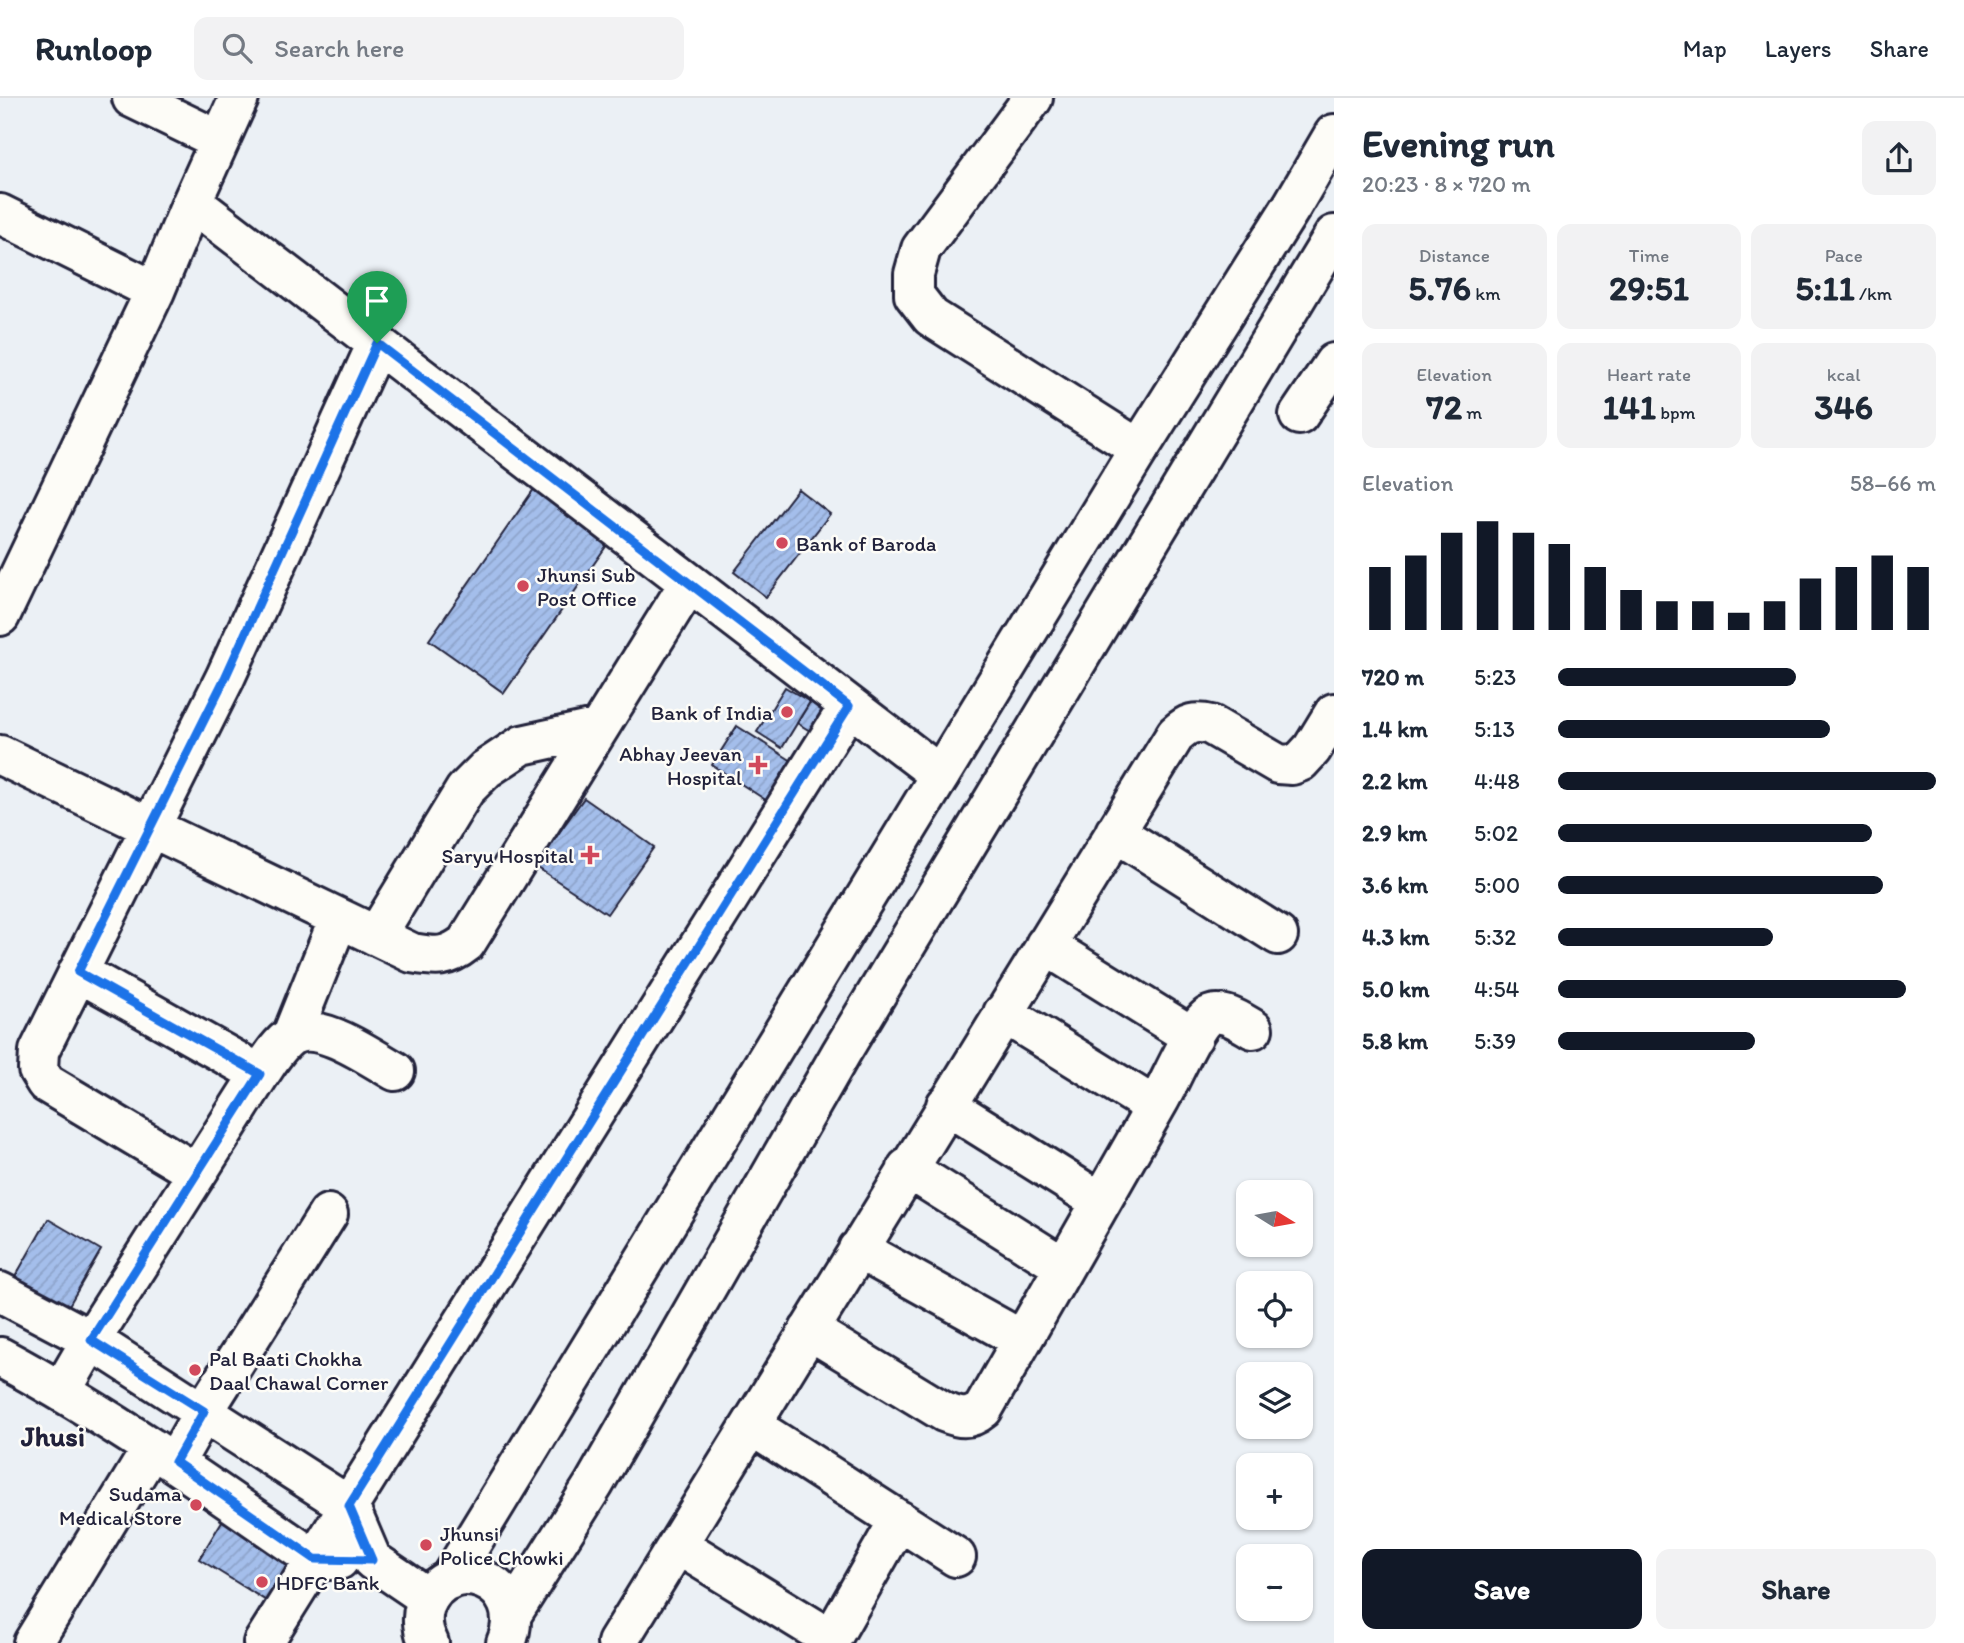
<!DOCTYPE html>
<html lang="en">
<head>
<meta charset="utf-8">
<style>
  body { margin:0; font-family:Itim,sans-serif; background:#f2f2f3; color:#1f2937; height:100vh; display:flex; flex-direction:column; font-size:26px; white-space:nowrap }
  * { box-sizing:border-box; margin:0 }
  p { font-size:23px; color:#747a83 }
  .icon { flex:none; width:38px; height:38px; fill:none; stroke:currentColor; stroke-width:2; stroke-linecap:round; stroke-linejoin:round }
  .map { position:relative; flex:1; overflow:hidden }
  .side { display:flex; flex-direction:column; background:#fff; width:630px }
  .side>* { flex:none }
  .needle { width:46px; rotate:101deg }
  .buttons { position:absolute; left:1236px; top:1082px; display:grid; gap:14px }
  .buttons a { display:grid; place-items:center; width:77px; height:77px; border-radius:14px; background:#fff; box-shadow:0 2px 5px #0004; font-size:35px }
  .pin { position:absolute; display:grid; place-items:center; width:60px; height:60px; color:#fff; margin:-72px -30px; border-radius:50% 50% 50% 0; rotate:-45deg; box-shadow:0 0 7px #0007 }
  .pin .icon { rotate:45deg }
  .round { display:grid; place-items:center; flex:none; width:74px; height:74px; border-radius:14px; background:#f2f2f3 }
  .head { display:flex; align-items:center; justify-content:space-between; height:119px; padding:0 28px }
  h1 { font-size:38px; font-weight:700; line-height:52px }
  .figures { display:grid; grid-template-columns:repeat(3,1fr); gap:10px; height:119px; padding:7px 28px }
  .figures div { display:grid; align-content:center; border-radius:14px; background:#f2f2f3; text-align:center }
  .figures b { font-size:35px; font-weight:700 }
  .figures small { font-size:19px; font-weight:400 }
  .figures p { font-size:19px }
  .chart { height:196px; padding:14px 28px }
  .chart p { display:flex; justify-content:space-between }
  .chart svg { width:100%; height:126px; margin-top:7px; stroke:#111827; stroke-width:6 }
  .button { display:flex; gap:14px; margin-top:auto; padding:14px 28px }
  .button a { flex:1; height:80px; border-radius:14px; background:#111827; color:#fff; font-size:28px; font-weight:700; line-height:80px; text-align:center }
  .button a+a { background:#f2f2f3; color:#1f2937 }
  ul { padding:0 28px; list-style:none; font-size:23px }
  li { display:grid; grid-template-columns:112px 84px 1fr; align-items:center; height:52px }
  li i { height:18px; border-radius:9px; background:#111827 }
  header { display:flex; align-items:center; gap:42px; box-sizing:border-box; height:98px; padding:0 35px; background:#fff; border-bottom:2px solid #e0e1e3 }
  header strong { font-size:33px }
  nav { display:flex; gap:38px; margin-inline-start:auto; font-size:24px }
  .search { width:490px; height:63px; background:#f2f2f3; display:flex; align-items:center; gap:18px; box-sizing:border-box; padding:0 24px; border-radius:14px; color:#747a83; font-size:26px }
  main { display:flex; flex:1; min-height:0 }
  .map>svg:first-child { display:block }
  .building { fill:url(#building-hatch); stroke:#22223b; stroke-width:2 }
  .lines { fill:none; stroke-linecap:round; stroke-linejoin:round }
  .minor-casing { stroke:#22223b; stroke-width:44 }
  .highway-casing { stroke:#22223b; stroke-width:44 }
  .minor { stroke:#fdfcf7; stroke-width:38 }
  .highway { stroke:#fdfcf7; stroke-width:38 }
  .route-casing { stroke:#fff; stroke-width:14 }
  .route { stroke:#1a73e8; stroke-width:9 }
  .poi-dot { fill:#d1495b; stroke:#fdfcf7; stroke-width:2.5 }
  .labels { text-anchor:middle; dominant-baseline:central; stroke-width:5; stroke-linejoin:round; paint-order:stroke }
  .poi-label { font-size:21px; fill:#22223b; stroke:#fdfcf7; text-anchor:start }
  .district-label { font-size:28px; font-weight:bold; fill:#22223b; stroke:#fdfcf7 }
</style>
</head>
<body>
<header>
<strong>Runloop</strong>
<div class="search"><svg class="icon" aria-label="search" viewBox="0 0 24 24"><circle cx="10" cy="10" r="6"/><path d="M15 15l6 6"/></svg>Search here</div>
<nav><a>Map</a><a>Layers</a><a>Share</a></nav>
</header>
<main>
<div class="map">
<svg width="1334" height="1545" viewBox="0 0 1334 1545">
  <defs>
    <pattern id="building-hatch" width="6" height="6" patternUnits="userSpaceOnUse" patternTransform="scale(1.75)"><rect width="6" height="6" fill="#a4beeb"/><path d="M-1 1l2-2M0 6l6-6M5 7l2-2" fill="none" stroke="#8da3ca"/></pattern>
  </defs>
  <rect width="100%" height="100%" fill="#ebf0f5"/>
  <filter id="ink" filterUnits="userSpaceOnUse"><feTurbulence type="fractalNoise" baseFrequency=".0143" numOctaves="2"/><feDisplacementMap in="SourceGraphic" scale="14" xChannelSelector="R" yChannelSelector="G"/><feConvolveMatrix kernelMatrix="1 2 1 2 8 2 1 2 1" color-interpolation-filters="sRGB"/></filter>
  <g filter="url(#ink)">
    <path class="building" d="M541,381L616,434L504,595L429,542Z
      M798,391L830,416L766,499L734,474Z
      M785,589L810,604L782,650L757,634Z
      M810,604L831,617L820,639L797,625Z
      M737,628L803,670L778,710L712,667Z
      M584,700L654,749L607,816L535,768Z
      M48,1121L101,1152L64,1216L11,1186Z
      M227,1415L301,1461L273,1507L199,1461Z"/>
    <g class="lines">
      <g class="minor-casing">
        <path id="minor" d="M132,0L219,42
          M1033,0L921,151L914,176V197L931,219L1139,351
          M192,104L940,677
          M0,116L155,193
          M1299,317L1334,265
          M0,518L155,193L192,104L239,0
          M0,657L412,855C436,859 446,861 466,845L689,485
          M1115,734L1278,837
          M376,838L465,692L486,671L522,647L599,630
          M1045,847L1193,939
          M1003,915L1155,1009
          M292,937L339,820
          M260,976C269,963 278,947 291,938C319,921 371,960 395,973
          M946,1007L1101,1104
          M907,1070L1064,1169
          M197,1075L46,985L38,972L39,953L225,580L377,245
          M858,1151L1022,1242
          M0,1194L91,1242L349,1408L372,1462L428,1500
          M809,1232L944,1314C959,1320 969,1323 983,1311C1042,1208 1101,1104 1160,1001C1170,984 1195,925 1209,918C1223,911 1241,924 1253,931
          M0,1259C110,1318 212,1390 315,1462H339
          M62,1292L91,1242L260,976L78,874
          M752,1328L956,1459
          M175,1364L204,1313L328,1116
          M678,1447L831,1541
          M33,1545L152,1350
          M263,1545L849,608
          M617,1545L1176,636C1188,625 1195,623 1211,627L1278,666L1292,667L1300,664L1312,651L1334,615
          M829,1545L899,1422"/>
      </g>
      <g class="highway-casing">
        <path id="highway" d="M449,1482L1139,351L1292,108L1334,36
          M512,1516L594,1386L841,955L1334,137
          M429,1545C423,1534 421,1520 425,1508C448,1450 532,1484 506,1545"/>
      </g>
      <use href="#minor" class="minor"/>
      <use href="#highway" class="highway"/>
    </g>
  </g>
  <g class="lines" filter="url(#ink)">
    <g class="route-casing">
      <path id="route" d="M377,245L849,608L349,1408L372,1462L315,1461L175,1364L204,1313L91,1242L260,976L78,874L225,580Z"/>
    </g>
    <use href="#route" class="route"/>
  </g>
  <g class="poi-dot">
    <circle cx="782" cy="445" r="7"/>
    <circle cx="523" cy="488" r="7"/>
    <circle cx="787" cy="614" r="7"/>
    <path d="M754.5 656.5h7v7h7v7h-7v7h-7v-7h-7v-7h7z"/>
    <path d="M586.5 746.5h7v7h7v7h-7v7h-7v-7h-7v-7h7z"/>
    <circle cx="195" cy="1272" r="7"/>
    <circle cx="196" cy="1407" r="7"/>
    <circle cx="426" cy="1447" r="7"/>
    <circle cx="262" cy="1484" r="7"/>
  </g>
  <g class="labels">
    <g class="poi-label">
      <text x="796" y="445">Bank of Baroda</text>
      <text x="537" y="476">Jhunsi Sub<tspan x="537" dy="24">Post Office</tspan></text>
      <text x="773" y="614" text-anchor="end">Bank of India</text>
      <text x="742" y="655" text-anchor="end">Abhay Jeevan<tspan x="742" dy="24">Hospital</tspan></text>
      <text x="574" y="757" text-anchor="end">Saryu Hospital</text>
      <text x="209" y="1260">Pal Baati Chokha<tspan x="209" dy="24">Daal Chawal Corner</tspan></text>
      <text x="182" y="1395" text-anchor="end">Sudama<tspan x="182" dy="24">Medical Store</tspan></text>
      <text x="440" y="1435">Jhunsi<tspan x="440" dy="24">Police Chowki</tspan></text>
      <text x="276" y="1484">HDFC Bank</text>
    </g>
    <g class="district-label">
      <text x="53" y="1338">Jhusi</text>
    </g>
  </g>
</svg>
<div class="buttons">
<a><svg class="needle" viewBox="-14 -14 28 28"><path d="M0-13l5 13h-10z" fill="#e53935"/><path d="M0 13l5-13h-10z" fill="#747a83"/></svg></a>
<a><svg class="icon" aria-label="locate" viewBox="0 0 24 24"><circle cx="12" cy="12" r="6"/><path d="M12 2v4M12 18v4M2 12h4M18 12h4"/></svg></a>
<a><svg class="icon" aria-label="layers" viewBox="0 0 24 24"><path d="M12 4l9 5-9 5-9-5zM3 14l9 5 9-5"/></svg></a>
<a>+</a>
<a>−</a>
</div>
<div class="pin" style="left:377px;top:245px;background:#1e9e55"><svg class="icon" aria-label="arrive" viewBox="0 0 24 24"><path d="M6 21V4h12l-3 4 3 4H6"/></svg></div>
</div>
<section class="side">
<div class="head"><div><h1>Evening run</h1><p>20:23 · 8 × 720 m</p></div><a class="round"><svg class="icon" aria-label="share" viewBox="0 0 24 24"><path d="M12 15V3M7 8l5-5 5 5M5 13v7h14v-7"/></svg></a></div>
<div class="figures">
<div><p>Distance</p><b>5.76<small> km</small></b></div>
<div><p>Time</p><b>29:51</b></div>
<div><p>Pace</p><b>5:11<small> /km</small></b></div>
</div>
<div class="figures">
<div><p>Elevation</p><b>72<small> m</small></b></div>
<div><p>Heart rate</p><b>141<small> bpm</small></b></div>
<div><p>kcal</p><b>346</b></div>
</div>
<div class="chart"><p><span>Elevation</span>58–66 m</p>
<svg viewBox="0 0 160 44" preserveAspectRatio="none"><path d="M5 44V22M15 44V18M25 44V10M35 44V6M45 44V10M55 44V14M65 44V22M75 44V30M85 44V34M95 44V34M105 44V38M115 44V34M125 44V26M135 44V22M145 44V18M155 44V22"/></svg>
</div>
<ul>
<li><b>720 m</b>5:23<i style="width:63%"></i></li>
<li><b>1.4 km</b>5:13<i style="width:72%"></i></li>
<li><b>2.2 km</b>4:48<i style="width:100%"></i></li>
<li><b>2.9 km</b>5:02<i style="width:83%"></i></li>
<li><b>3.6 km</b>5:00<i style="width:86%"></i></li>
<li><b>4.3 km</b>5:32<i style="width:57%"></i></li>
<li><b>5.0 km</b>4:54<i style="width:92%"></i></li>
<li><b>5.8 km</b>5:39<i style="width:52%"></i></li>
</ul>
<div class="button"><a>Save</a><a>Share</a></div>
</section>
</main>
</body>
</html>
